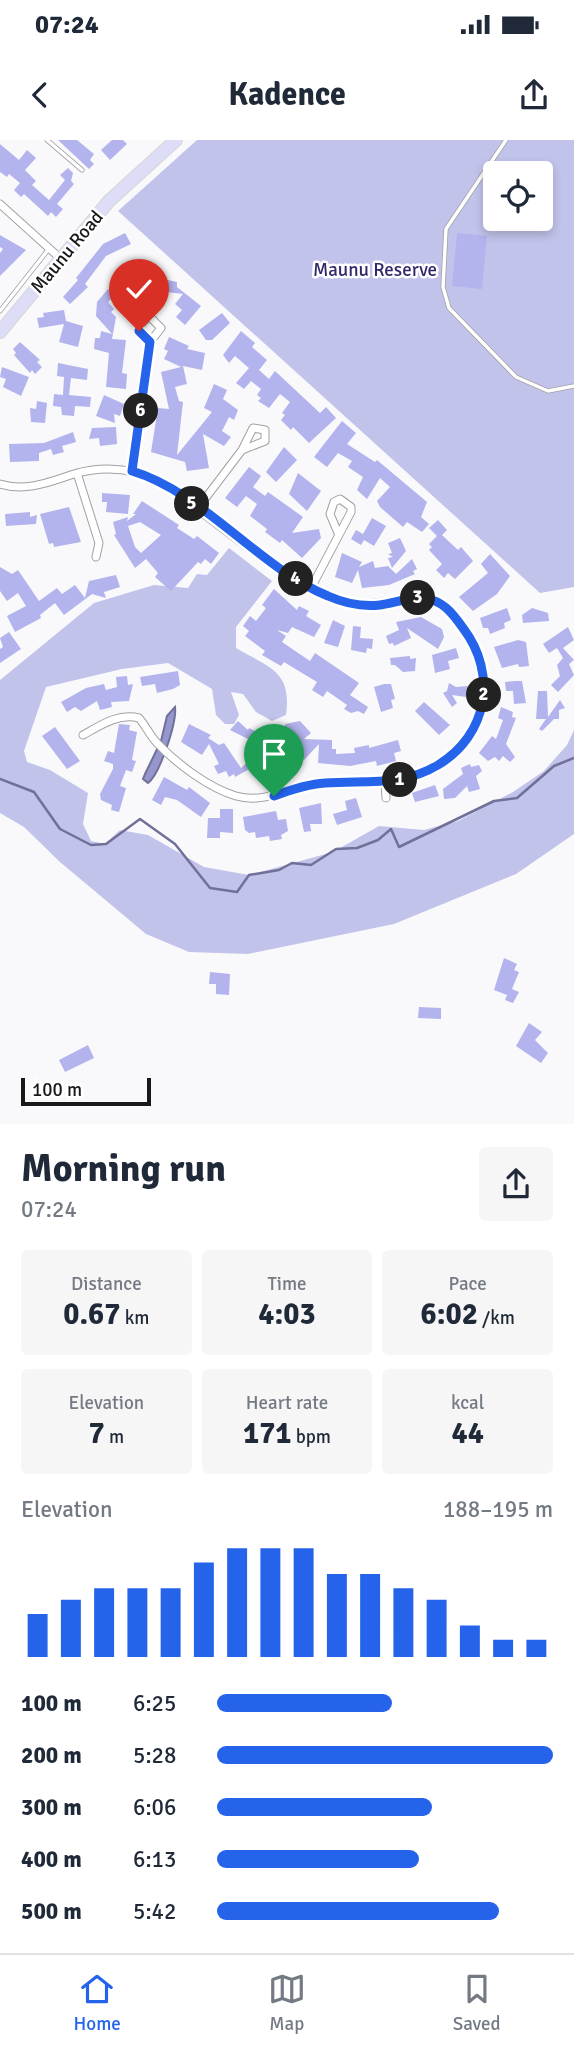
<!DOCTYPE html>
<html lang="en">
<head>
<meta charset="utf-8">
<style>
  body { margin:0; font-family:Signika,sans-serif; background:#f6f6f7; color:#1f2937; height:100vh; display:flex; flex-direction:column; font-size:26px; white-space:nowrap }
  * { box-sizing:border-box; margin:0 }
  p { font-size:23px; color:#747a83 }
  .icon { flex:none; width:38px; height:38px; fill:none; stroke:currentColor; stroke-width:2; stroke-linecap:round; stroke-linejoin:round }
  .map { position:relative; height:984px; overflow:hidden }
  .drawer { display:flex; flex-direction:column; background:#fff; flex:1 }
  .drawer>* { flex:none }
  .controls { position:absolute; left:483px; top:21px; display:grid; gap:14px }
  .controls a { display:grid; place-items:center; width:70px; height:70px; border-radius:7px; background:#fff; box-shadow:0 4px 10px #0003; font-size:35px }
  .scale { position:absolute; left:21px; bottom:18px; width:130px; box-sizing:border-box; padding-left:7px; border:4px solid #181819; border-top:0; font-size:19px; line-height:24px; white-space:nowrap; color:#181819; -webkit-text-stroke:5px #fff; paint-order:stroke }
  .pin { position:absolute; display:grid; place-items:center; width:60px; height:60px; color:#fff; margin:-72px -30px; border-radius:50% 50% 50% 0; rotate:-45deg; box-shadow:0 0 7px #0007 }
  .pin .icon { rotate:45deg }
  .km { position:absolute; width:35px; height:35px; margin:-18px; border-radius:50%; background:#222; color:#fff; font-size:19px; line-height:35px; text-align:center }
  .round { display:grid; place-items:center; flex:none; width:74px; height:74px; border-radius:7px; background:#f6f6f7 }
  .overview { display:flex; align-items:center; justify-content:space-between; height:119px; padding:0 21px }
  h1 { font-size:38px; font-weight:700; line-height:52px }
  .metrics { display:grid; grid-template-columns:repeat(3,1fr); gap:10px; height:119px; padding:7px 21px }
  .metrics div { display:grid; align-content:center; border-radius:7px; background:#f6f6f7; text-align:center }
  .metrics b { font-size:30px; font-weight:700 }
  .metrics small { font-size:19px; font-weight:400 }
  .metrics p { font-size:19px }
  .chart { height:196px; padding:14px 21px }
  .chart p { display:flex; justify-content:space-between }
  .chart svg { width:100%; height:126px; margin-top:7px; stroke:#2563eb; stroke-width:6 }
  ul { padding:0 21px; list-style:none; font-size:23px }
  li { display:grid; grid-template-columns:112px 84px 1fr; align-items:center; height:52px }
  li i { height:18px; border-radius:9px; background:#2563eb }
  .status { display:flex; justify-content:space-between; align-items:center; height:49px; padding:0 35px; background:#fff; direction:ltr }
  .status svg { height:19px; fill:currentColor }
  header { display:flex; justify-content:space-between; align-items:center; height:91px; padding:0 21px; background:#fff; font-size:32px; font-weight:700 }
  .dock { display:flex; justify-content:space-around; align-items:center; height:98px; border-top:2px solid #e0e1e3; background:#fff; font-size:19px; color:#747a83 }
  .dock a { display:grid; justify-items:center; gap:4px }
  .dock .current { color:#2563eb }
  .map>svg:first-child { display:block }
  .green { fill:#c2c3eb; fill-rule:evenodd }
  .water { fill:#9596ce; stroke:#707098; stroke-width:2 }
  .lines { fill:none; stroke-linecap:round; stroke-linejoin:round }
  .stream { stroke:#707098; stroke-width:2.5 }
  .building { fill:#b3b3ed; fill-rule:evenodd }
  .service-casing { stroke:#a1a1a4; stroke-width:5 }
  .minor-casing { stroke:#a1a1a4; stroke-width:9 }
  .primary-casing { stroke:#d5d5d6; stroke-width:14 }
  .service { stroke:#fff; stroke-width:3.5 }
  .minor { stroke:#fff; stroke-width:7 }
  .primary { stroke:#ddddf7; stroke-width:12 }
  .route-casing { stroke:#fff; stroke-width:14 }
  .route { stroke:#2563eb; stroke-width:9 }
  .labels { text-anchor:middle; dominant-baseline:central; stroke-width:5; stroke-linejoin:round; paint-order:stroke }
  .street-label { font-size:19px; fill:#181819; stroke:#fff }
  .park-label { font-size:19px; fill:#30286a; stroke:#fff }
</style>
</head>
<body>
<div class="status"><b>07:24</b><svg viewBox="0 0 49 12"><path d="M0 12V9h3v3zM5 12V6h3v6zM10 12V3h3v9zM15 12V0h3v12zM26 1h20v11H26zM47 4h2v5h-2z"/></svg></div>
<header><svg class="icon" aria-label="back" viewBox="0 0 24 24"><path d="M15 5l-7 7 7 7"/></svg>Kadence<svg class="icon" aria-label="share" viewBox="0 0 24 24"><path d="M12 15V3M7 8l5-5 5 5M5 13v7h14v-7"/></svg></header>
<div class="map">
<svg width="574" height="984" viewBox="0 0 574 984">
  <rect width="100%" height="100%" fill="#f9f9fc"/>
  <path class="green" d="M197,0H574V447L540,453L118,71ZM495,33H541V79H495Z
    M229,408L272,441L236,487V508C270,528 292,531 286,575L272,581L256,572L243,554L231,552L239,575L234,584H225L216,575L212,549L168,523L122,529L46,547L24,611L27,622L50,630L88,653L83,684L91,701L105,704L120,690L148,695L204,727L249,735L333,712L379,686L424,690L458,681L513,652L544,631L567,605L574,590V694L516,734L394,784L248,814L189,812L146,794L60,722L24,687L0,673V540L94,463L154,445L188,448L197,434L207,435Z"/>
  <path class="water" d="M175,567C177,582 160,634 148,643L143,639L145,634L161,601L167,576Z"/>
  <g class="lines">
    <path class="stream" d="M0,639L34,652L60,689L91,705L106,704L140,679L175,704L210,748L237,752L249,735L279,730L292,723L311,725L336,709L357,708L378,700L391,689L399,707L494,661L517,658L554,626L574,618"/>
  </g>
  <path class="building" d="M58,0H77L94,14L90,20L94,24L89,29Z
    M112,0H123L127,4L110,20L101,10Z
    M0,4L19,20L27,10L36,18L25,30L36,41L32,45L49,60L65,40L60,35L68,28L73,33L71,41L74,44L57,64L63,69L56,77L51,72L48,76L24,54L21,57L14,50L20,43L9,34L7,37L0,32Z
    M125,93L131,104L106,116L85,144L88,147L70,164L63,157L78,140L76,138L103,104Z
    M457,93L487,96L482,149L452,146Z
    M0,95L26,110L0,136V113L3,109L0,107Z
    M131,122H140L142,134L159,135V138L177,142V147L201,166L185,185L176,177L182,170L175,164L183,154L141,149V158L129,156Z
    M108,149L114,156L108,162L114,169L111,172L116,177L112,199L126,200L122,233L127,234L126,249L106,247L109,213L94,209L95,198H100L101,191L112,194L96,176L97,162Z
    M64,170L66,181L83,186L78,207L59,202L64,184L39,188L37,178L44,177L43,173Z
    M222,173L230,183L212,200H206L199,190Z
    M241,191L255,203L252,207L267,220L259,230L269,239L275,231L320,273L326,267L336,278L309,303L293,287L291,290L281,280L285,275L282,273L290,262L280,254L269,268L258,261L261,258L257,255L261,249L251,241L244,249L236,243L249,228L235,216L229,223L223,215Z
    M169,197L189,206L187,209L205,213L202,230L183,226L187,244L175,247L179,261L183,262L177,315L212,272L204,268L214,244L227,250L223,259L238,270L234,280L229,277L222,291L231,297L224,306L203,294L209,328L187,331L185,322L151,312L158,268L169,269L161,232L181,227L164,219L168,211L164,209Z
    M20,202L40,220L37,222L42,227L35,234L32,230L30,233L14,215L16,213L13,209Z
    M58,223L88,229L87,240L71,238L69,255L91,257L90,267L75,266L74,276L62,275L61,267L53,266L54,254L63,255L64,237L57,236Z
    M2,227L29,237L21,256L3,247L6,239L0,237Z
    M104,255L124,264L120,276L114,274L115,283L96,276Z
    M37,261L47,263L45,283L31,282L30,268L36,269Z
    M342,281L356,293L347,304L375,322L377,320L427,362L421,377L429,384L422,392L407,382L403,387L380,367L377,361L390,347L380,338L367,359L357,350L363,337L348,327L352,321L338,313L327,327L314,317Z
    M116,287L117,304L100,306L99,298L89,299L92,288Z
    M73,292L76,302L62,306L64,312L53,315L51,309L39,313V321L10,322L9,304L44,303Z
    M284,307L297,320L276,342L266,332Z
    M249,327L261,336L253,347L265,356L268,352L303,377L292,393L319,389L321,398L302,418L282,400L280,403L265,392L267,389L250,376L257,364L246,356L237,367L225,358Z
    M298,333L321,351L307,371L289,354Z
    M102,353L130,355L128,374L106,372L107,362H102Z
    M142,361L179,385L177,388L194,399L197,396L219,413L211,424L205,419L201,424L198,422L171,451L155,437L158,433L146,419L135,428L114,395L116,394L113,382L128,377L127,381L136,374H133ZM140,382L161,395L141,413L135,407L128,386Z
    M69,367L81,402L54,407L53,403L49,404L40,374Z
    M30,372V377L37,375L36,384L6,386L5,374Z
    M372,378L386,386L374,406L364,400L361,405L351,399L356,390L363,394Z
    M438,380L447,390L442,395L458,410L461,407L473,421L455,439L448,433L444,438L436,430L442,424L429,410L432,407L429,404L437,396L429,388Z
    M400,398L406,411L392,428L388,418L393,417L388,414L392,413L388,403Z
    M342,413L362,422L359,427L373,421L375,428L388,426L396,434L412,419L417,429L413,431L415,434L389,445L362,448L358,430L352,443L335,437Z
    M490,414L510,436L497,454L473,471L459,457L488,433L481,424Z
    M0,427L12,434L18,430L39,461L57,448L62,454L75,445L85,458L89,441L116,435L120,447L104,452L106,458L92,454L64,475L55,463L40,475L41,478L15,492L7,476L26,466L18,453L7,461L0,451Z
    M274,449L297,470L299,466L309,471L306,476L321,485L314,497L292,487L288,493L277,490L286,496L282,502L310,521L315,513L359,543L350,555L368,567L364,574L358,571L351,573L344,569L347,565L327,551L323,557L312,550L317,542L284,522L281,526L262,515L265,511L245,496L249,491L243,486L250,476L256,481L266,468L262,465Z
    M507,468L511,480L504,483L505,488L490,494L488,488H483L480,478Z
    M532,468L548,473L549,481L523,483L522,475Z
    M421,477L442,489L444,497L438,509L407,488L411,498L394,506L393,503L389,504L386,496L399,490L396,482Z
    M333,480L345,486L338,507L324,503Z
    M353,486L361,487L360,498L373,499L372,509L367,508L366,513L351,510Z
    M568,487L574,500L563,508L574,520L569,524L574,535L558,552L551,545L560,536L557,525L563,518L557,508L549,513L543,504Z
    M9,492L21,509L0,523V509L3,507L0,498Z
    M518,500L526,502L529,526L519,527L518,524L502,528L494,507Z
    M456,508L459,518L448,521L450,529L435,533L432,515Z
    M410,516V519L416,518L415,531L403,532L395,525H391L390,518Z
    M178,531L180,545L173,549L157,553L155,544L142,546L140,537Z
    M127,536L128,545L133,544L129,561L111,562L112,567L100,570L97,561L81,571L75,567L67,572L61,562L86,548L104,544L106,550L117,547L116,537Z
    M515,541H522L526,563L514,564L513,551H506L505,542Z
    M449,543L456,547L468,546L466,557L452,555L457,563L452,567L443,553L447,551Z
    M384,544H391L395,559L391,560L393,568L381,572L374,547Z
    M538,551H547L548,577L560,560L565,568L559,570V579H554L542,591L539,589L546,579H536Z
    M424,562L450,585L439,595L415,571Z
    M501,567L513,572L512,577L516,578L506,604L515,617L510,622L503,616L499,621L495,617L488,621L479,613L492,596L496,599L503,580L498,578Z
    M238,581L248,590L249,588L259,593L254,602L230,590Z
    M300,581L311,593L304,599L332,600V609H336V614L355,613L354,608L369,605V608L398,600L401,611L394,613L396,621L377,626L376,621L350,626L318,623L319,604L304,620L296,612L299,609L289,599L291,595L286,596L285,584Z
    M119,584L130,585L129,590L137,592L132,620L136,621L132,632L126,630L120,646L126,648L119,672L111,670L112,665L101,660L100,654L113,629V624L104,621L108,611L114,613Z
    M189,584L211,595L208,598L219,605L224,603L241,628L254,616L259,621L267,613L275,622L268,631L273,635L265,643L251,628L235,637L234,634L229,637L226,631L218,634L214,626L219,624L209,604L202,615L181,602Z
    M55,587L80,621L67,629L42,596Z
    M470,624L471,627L479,625L482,631L476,636L480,649L469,652L467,646L455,658L444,659L443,649L463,634L461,628Z
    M164,637L187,650L189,647L210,663L201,677L177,660L165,657L161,665L152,660Z
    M435,645L439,656L415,662L412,653Z
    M356,658L362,677L337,685L333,674L347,670L345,661Z
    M321,663L322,684H310L311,691L304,692L299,668Z
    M220,669H233V693L220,692V698H207L208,678H220Z
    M276,671L278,680L286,679L288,691L281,695L282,699L270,701L269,696L256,698L255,692L249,693L245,690L243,677Z
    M504,818L517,824L514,830L519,832L512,849L519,852L513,863L505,860L507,855L494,850Z
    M210,832L230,834L229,855L216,854V844H209Z
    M419,867L441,868V879L418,878Z
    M529,883L542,892L535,900L548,913L541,923L516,906Z
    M88,905L94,918L65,932L59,920Z"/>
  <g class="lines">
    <g class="service-casing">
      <path id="service" d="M47,0L82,30
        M506,0L446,89L443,147L449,168L516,237L548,251L574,246
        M0,171L48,110"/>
    </g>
    <g class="minor-casing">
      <path id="minor" d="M0,64L61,119
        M132,331L150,202L161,188L149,176L139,186L150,202
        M77,333L99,403L96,417
        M0,344C27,352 49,342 74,334C105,325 136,329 164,343C209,377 293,449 345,462C377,470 424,447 447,469C512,532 489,615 403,639C374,647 343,640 313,644C286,648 265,664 236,656C209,648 177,624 157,603C150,596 146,586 139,578C118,573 101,585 83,595
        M198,368L242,310L265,301V290L253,288L242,310
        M311,448L351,372V367L340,359L334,362L330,374L338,393
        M385,642L386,658"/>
    </g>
    <g class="primary-casing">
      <path id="primary" d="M0,192L109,61L176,0"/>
    </g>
    <use href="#service" class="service"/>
    <use href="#minor" class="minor"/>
    <use href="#primary" class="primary"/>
  </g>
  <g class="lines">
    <g class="route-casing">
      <path id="route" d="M139,191L150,202L132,331C203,352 259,428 328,456C344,463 363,467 380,465C396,463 417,454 432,460C446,464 455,477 463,488C498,534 488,595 438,625C402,647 365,640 325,643C307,644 290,650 274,656"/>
    </g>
    <use href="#route" class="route"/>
  </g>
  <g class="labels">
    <g class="street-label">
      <text transform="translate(67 112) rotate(-50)">Maunu Road</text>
    </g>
    <g class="park-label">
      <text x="375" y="130">Maunu Reserve</text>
    </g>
  </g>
</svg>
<div class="controls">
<a><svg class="icon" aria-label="locate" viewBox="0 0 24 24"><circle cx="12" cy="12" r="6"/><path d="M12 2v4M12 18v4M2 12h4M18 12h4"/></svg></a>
</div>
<div class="scale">100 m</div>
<div class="pin" style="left:274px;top:656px;background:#1e9e55"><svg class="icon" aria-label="arrive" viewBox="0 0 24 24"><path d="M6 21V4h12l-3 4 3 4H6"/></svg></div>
<div class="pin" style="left:139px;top:191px;background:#d93025"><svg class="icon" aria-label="check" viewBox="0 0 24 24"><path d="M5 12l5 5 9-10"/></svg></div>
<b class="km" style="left:400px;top:640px">1</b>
<b class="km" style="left:484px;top:555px">2</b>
<b class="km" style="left:418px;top:458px">3</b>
<b class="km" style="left:296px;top:439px">4</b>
<b class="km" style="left:192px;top:364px">5</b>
<b class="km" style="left:141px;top:271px">6</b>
</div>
<section class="drawer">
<div class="overview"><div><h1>Morning run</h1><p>07:24</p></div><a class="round"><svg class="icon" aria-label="share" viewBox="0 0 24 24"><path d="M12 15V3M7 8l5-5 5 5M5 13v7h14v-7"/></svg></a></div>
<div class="metrics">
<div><p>Distance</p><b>0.67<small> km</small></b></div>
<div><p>Time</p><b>4:03</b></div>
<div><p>Pace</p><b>6:02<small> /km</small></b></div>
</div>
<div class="metrics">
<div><p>Elevation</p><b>7<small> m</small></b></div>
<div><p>Heart rate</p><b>171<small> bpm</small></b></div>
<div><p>kcal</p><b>44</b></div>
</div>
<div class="chart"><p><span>Elevation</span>188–195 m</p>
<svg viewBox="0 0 160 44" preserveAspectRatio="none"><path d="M5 44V29M15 44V24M25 44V20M35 44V20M45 44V20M55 44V11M65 44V6M75 44V6M85 44V6M95 44V15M105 44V15M115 44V20M125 44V24M135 44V33M145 44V38M155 44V38"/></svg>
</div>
<ul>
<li><b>100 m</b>6:25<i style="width:52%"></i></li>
<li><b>200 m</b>5:28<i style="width:100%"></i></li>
<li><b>300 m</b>6:06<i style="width:64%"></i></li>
<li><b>400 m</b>6:13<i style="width:60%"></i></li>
<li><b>500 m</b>5:42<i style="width:84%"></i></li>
</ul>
</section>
<nav class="dock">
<a class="current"><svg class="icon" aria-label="home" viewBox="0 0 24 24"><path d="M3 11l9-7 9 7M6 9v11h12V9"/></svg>Home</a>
<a><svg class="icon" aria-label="map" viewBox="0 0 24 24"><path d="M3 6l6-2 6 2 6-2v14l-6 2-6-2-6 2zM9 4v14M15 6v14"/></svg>Map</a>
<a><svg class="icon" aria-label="saved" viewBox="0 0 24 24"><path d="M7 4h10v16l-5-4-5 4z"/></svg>Saved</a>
</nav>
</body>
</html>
